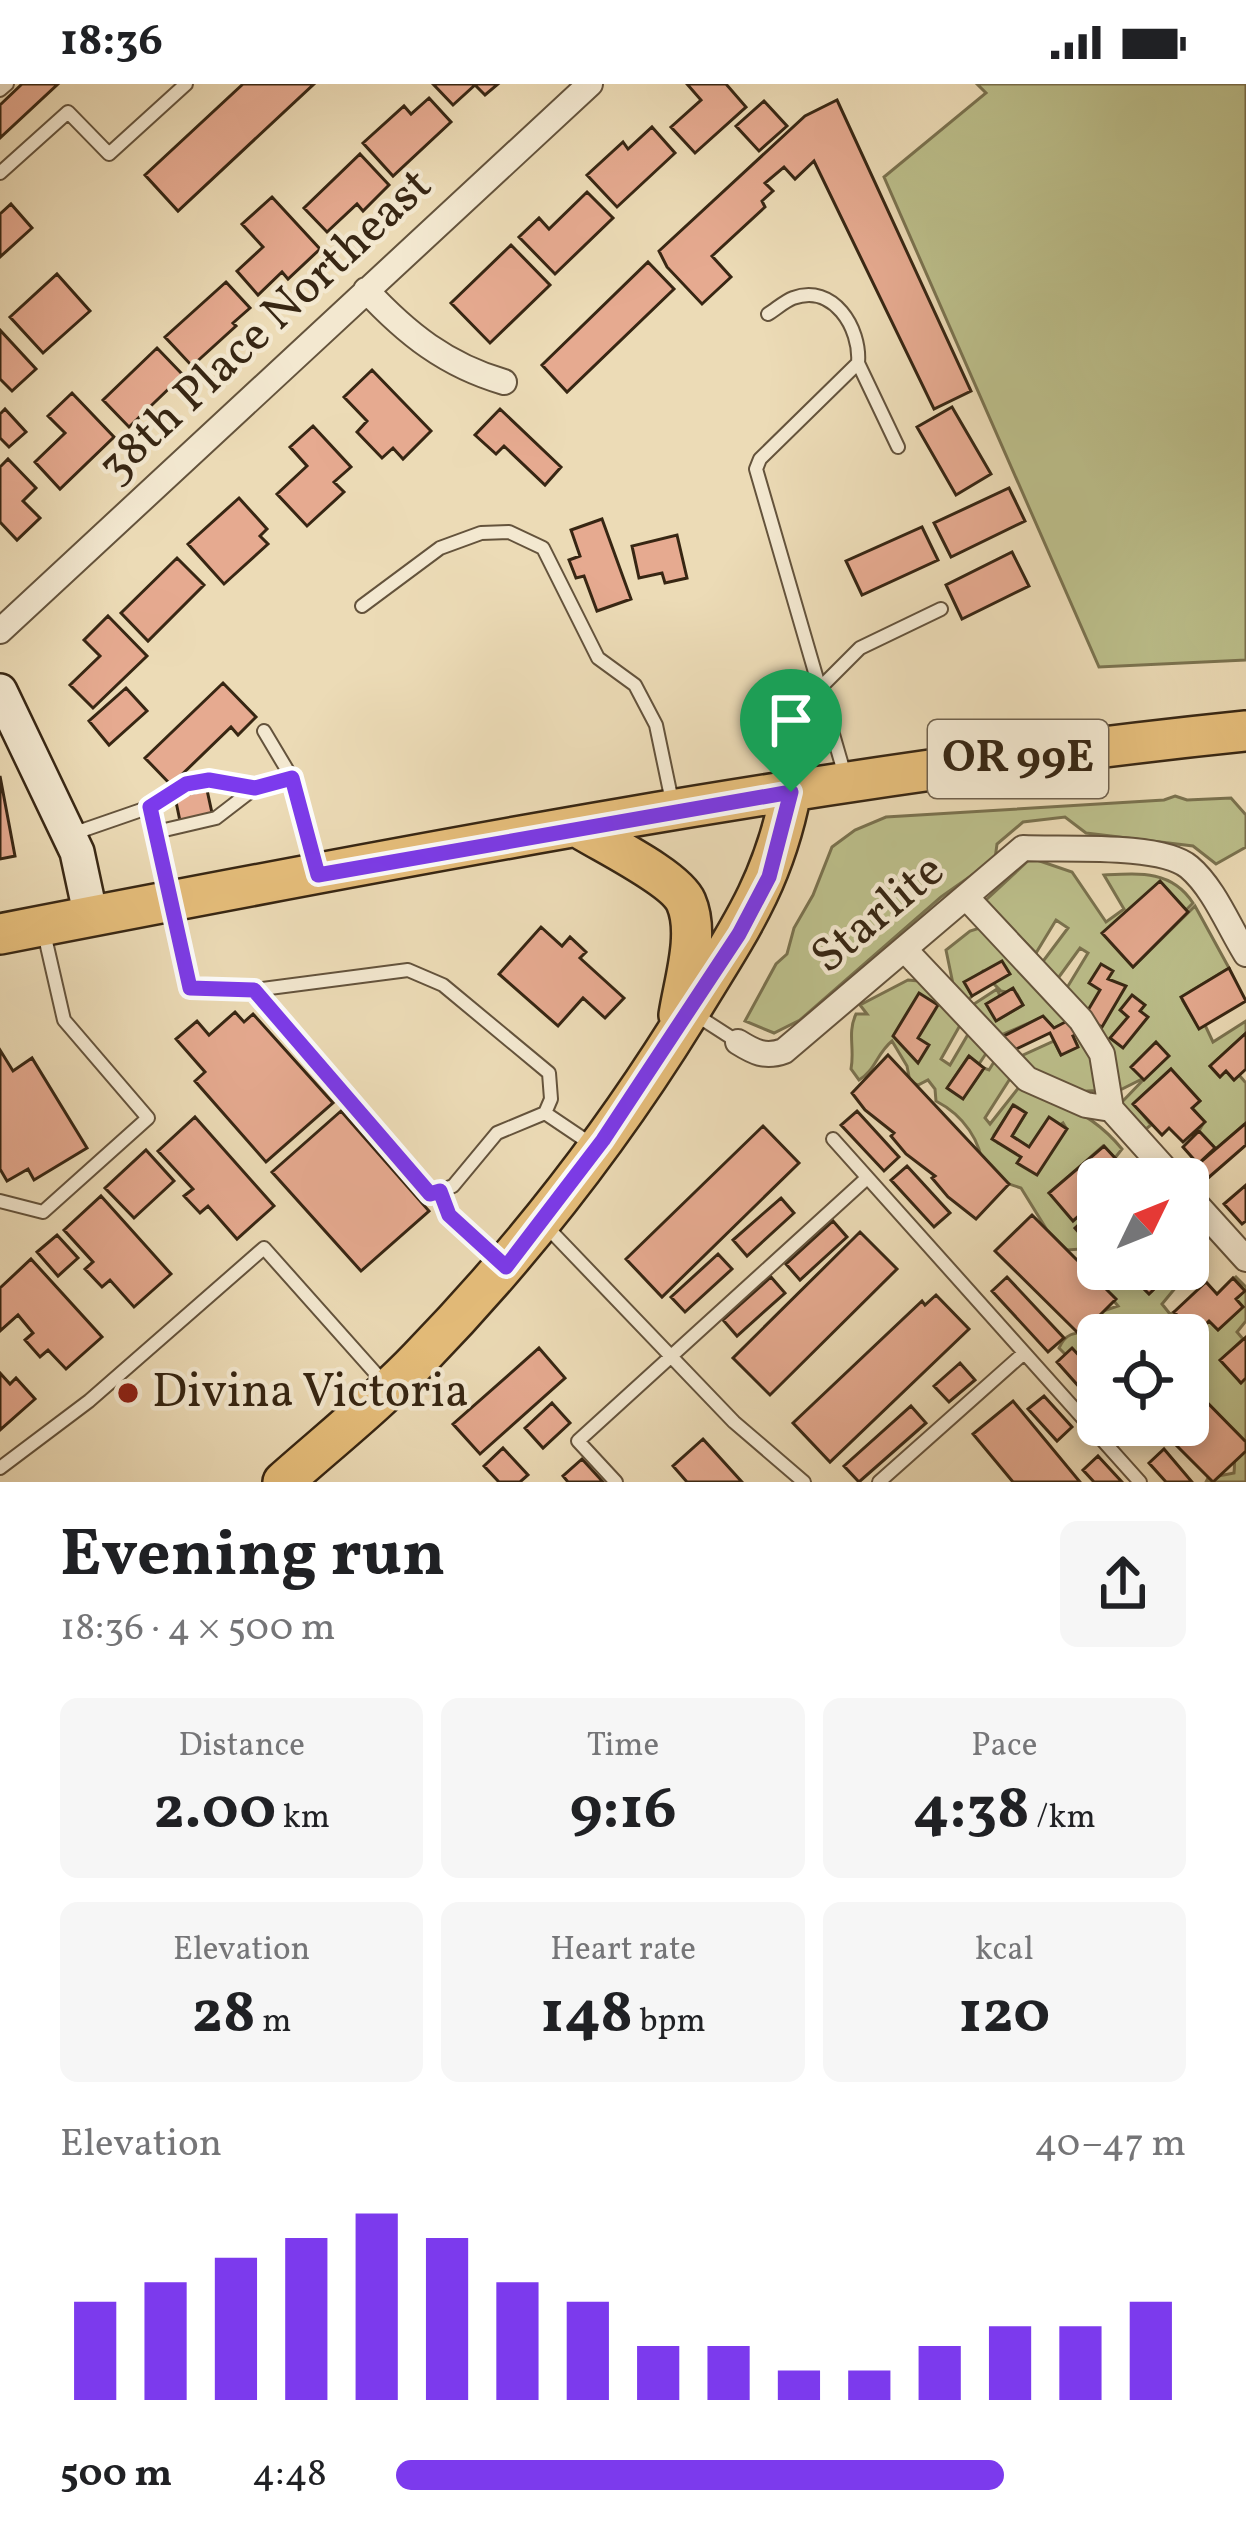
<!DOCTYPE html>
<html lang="en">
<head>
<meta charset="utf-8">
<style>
  body { margin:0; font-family:Vollkorn,serif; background:#f6f6f6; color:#202124; height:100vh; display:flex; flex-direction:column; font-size:45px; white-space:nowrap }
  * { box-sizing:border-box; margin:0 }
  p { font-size:39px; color:#757577 }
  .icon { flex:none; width:66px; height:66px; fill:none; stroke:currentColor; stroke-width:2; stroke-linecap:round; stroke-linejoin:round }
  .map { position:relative; height:1398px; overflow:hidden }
  .panel { display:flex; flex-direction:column; background:#fff; flex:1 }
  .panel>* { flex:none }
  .needle { width:78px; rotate:47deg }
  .buttons { position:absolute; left:1077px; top:1074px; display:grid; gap:24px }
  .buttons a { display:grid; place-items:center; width:132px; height:132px; border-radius:18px; background:#fff; box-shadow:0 6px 18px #0003; font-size:60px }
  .pin { position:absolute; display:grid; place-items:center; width:102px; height:102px; color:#fff; margin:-123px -51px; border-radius:50% 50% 50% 0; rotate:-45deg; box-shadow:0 0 12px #0007 }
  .pin .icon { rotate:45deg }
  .round { display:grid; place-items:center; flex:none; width:126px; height:126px; border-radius:18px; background:#f6f6f6 }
  .summary { display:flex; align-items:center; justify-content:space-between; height:204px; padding:0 60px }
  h1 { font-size:66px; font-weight:700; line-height:90px }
  .stats { display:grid; grid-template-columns:repeat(3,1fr); gap:18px; height:204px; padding:12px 60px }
  .stats div { display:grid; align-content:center; border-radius:18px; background:#f6f6f6; text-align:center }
  .stats b { font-size:60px; font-weight:700 }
  .stats small { font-size:33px; font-weight:400 }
  .stats p { font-size:33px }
  .chart { height:336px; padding:24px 60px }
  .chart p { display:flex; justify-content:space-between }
  .chart svg { width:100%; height:216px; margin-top:12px; stroke:#7c3aed; stroke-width:6 }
  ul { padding:0 60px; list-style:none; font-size:39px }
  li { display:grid; grid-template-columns:192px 144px 1fr; align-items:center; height:90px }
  li i { height:30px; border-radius:15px; background:#7c3aed }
  .status { display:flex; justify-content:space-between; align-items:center; height:84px; padding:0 60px; background:#fff; direction:ltr }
  .status svg { height:33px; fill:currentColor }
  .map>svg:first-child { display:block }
  .green { fill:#bcbf8b; stroke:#7a724f; stroke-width:3; fill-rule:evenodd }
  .building { fill:#e6aa90; stroke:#372613; stroke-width:3 }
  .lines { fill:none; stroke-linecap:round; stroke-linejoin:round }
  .lane-casing { stroke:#64533c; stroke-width:16 }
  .street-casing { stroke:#64533c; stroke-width:28 }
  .secondary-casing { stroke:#372613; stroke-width:38 }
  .primary-casing { stroke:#372613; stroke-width:44 }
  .lane { stroke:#f3e8d0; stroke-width:12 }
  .street { stroke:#f3e8d0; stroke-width:24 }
  .secondary { stroke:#f3e8d0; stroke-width:33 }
  .primary { stroke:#e6be7b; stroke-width:39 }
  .route-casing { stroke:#fff; stroke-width:24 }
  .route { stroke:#7c3aed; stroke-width:15 }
  .poi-dot { fill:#8f2418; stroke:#f3e8d0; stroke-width:4.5 }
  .labels { text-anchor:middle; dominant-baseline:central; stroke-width:9; stroke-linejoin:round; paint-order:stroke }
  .shield { fill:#f3e8d0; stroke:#6f604c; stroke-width:3 }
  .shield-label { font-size:45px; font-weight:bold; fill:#372613 }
  .street-label { font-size:48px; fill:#372613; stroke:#f3e8d0 }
  .poi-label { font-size:48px; fill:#372613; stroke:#f3e8d0; text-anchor:start }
</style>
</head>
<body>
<div class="status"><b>18:36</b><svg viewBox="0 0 49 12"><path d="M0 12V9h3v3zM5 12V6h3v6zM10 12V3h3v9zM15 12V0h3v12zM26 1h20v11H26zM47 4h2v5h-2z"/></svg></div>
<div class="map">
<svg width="1246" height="1398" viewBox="0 0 1246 1398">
  <rect width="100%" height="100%" fill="#ecdbb6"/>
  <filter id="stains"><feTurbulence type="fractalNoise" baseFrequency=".00167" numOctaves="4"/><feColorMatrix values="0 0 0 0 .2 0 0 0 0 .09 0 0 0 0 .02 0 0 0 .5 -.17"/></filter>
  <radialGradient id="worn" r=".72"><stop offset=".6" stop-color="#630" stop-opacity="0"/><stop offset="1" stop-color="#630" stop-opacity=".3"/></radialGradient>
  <path class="green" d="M977,0H1246V576L1099,583L884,93L986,9Z
    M1175,712L1187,716L1231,714L1246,731V763L1216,780L1193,762L1086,749L1065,733L1023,738L997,760L995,775L941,813L800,936L774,949L745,937L776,880L787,870L794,844L813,811L832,763L855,746L886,733L1164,716Z
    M1031,774L1072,788L1106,838L1124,825L1104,791C1139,789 1172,786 1193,819L1186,826L1160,798L1103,849L1133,883L1195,822L1229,884L1190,908L1183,917L1199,944L1205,941L1213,958L1246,937V949L1210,982L1219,992L1226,987L1233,995L1239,991L1246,999V1039L1216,1065L1199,1047L1204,1038L1192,1024L1200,1017L1171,985L1134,1019L1151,1041L1146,1045L1121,1019L1146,993L1118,1007L1100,997L1095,1007C1087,1006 1080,1009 1073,1009C1053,1009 1029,989 1019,973L1054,957L1061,971L1077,961L1073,952L1078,949L1071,936L1054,944L1043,933L999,952L971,922L997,905L1000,912L987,920L997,936L1023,921L1017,910L1001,907L994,900L993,888L983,887L969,906L972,912L966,918L953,900L946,866L970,847L999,838L1001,834L986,816ZM1056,836L1068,844L1041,880L1056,897L1080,864L1088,869L1065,907L1071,920L1081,923L1109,964L1087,959C1072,928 1038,910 1031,877L1020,871L1013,872L1002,859L1007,852L1023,856L1036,869Z
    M908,896L929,898L963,936L941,975L950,981L970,947L989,965L979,980L968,973L950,1000L963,1014L984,984L989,986L997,973L1013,990L985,1034L990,1040L1020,1002C1033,1012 1041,1013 1056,1018C1083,1028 1104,1043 1122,1065L1115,1074L1103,1062L1050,1109L1098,1115V1144L1088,1132L1079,1144L1098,1166V1183L1081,1165L1067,1166L1047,1146L1021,1104L991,1094L983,1087C982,1057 963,1031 936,1017L935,1005L928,996L918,1001L910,998L907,982L892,957C877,969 875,987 859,996L851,985C855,965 847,949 856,930H867L860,921ZM1014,1021L1026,1029L1012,1052L1029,1063L1063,1039L1066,1044L1039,1087L1014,1062L998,1059L994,1051Z
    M1100,1185H1151L1143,1193V1204L1149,1210L1172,1188L1181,1197L1162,1220L1170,1230L1174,1228L1181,1235V1251H1135L1123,1242L1111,1251H1098V1280L1079,1284L1059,1264C1067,1247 1076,1249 1093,1248L1099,1240L1097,1229L1118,1222L1101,1201L1103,1189Z
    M1235,1192L1246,1203V1237L1237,1248L1243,1255L1225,1272L1240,1298L1246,1294V1398H1206L1208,1394L1234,1389C1238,1348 1220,1326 1188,1304V1257L1209,1237L1218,1246L1243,1223L1236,1215L1244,1207Z"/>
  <path class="building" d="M22,0H58L0,54V21Z
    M243,0H314L178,127L145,91Z
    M433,0H498L485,11L475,1L453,21Z
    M687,0H726L746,23L695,69L671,43L701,16Z
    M429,14L451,38L393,92L363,59L404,22L411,30Z
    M837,16L971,307L934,325L814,77L795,95L784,83L765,99L773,107L762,117L765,123L712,172L731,193L702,220L667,183L659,167L805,32Z
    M764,17L787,42L759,67L736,42Z
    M652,43L675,69L617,123L587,91L623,58L628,65Z
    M360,70L389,101L363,127L357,120L327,148L304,124Z
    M587,108L613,134L555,190L519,153L539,134L549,145Z
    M272,113L320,165L288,195L282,188L258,211L237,187L263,163L242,140Z
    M11,120L32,144L0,173V130Z
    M511,161L550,201L490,259L451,219Z
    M648,178L674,205L567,308L542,281Z
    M57,190L90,227L43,269L10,233Z
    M226,198L250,224L233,239L236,242L192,282L165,253Z
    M0,246L36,285L12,307L0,295Z
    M157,264L183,291L129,343L103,316Z
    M372,286L431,347L403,375L393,364L382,374L357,348L367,337L344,313Z
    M72,309L114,353L60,405L35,378L65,349L48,332Z
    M952,323L991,390L956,411L917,343Z
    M5,325L26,348L9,363L0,354V330Z
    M500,325L561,383L545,401L504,362L496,370L475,351Z
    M313,342L351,383L334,398L344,408L307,442L277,410L307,382L290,363Z
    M8,375L36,404L23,417L40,434L17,456L0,438V383Z
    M1009,404L1025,437L951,473L934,439Z
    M239,414L267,445L260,452L268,460L224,500L188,460Z
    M602,435L631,515L597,527L584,492L576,494L569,476L580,472L571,446Z
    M922,443L938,476L862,511L846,477Z
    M677,451L687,494L665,499L662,489L639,494L632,462Z
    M1012,468L1029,502L962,535L946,501Z
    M177,474L204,501L148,557L121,529Z
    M108,532L147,572L93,624L70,601L100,572L84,556Z
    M223,599L256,633L238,651L231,643L171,701L145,674Z
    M126,604L147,627L109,661L89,637Z
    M0,692L15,772L0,775Z
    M207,706L212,729L180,737L175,713Z
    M1160,797L1188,828L1133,883L1102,849Z
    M541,843L562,862L570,853L586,868L580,874L624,914L605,934L583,914L558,942L499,890Z
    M1002,877L1010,890L972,912L964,898Z
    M1101,880L1113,887L1108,895L1126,902L1102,943L1084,933L1100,906L1089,899Z
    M1229,884L1246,917L1199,945L1181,913Z
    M1013,904L1023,921L996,937L986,920Z
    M919,909L938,921L918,954L929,961L918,979L893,952Z
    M1132,911L1145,921L1140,927L1148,933L1123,964L1110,954L1128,933L1120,926Z
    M235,928L244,938L253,930L333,1019L266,1078L195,997L205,988L176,955L197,937L209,951Z
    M1043,932L1054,944L1071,935L1078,950L1073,952L1078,963L1061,971L1050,949L1010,968L1002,953Z
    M1246,949V985L1234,996L1226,987L1220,993L1210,982Z
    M1156,958L1169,972L1144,996L1131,983Z
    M0,966L13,987L32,974L87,1064L34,1096L28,1085L7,1097L0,1085Z
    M888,971L1009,1100L976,1135L948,1113L932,1094L935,1092L906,1070L891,1052L894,1049L865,1026L852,1009Z
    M969,972L984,984L963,1015L947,1004Z
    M1171,985L1200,1017L1192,1024L1205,1038L1183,1058L1169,1044L1162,1051L1133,1020Z
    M1013,1021L1026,1029L1012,1052L1029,1063L1049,1033L1067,1045L1037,1091L1017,1079L1021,1073L992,1055Z
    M341,1027L429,1127L361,1187L272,1088Z
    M857,1027L899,1073L884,1087L841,1041Z
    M195,1033L274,1122L237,1155L208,1122L200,1129L184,1112L193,1105L158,1067Z
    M1246,1039V1061L1200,1101L1189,1088Z
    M763,1042L799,1079L662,1213L626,1175Z
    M1199,1047L1215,1064L1198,1080L1183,1063Z
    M1104,1062L1115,1074L1098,1089L1103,1095H1098V1115L1073,1137L1049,1109Z
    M146,1066L174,1097L134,1134L105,1104Z
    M907,1082L950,1129L934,1143L891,1096Z
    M1246,1101V1137L1242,1140L1224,1120Z
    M101,1112L171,1190L134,1223L110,1196L102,1203L85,1185L93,1178L64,1146Z
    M781,1114L794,1129L747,1172L733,1156Z
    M1032,1131L1116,1215L1080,1251L995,1167Z
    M1088,1132L1098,1144L1096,1168L1075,1144Z
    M833,1137L847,1153L800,1196L786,1180Z
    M860,1148L897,1185L770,1311L733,1274Z
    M57,1151L78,1174L58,1192L37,1168Z
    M1188,1152L1207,1172L1181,1197L1172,1188L1149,1210L1137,1198L1151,1185H1188Z
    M718,1170L732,1185L685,1228L671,1213Z
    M31,1175L102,1253L66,1285L48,1266L40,1273L25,1256L33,1249L18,1231L0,1247V1204Z
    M771,1193L785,1209L737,1252L723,1236Z
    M1007,1193L1064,1254L1048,1268L992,1207Z
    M1233,1194L1245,1207L1236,1215L1243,1223L1218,1246L1209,1237L1188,1257V1251H1181L1173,1242L1181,1235L1174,1228L1206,1198L1217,1210Z
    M936,1211L969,1245L830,1378L793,1339L922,1217L925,1221Z
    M1246,1253V1294L1241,1299L1220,1276Z
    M539,1264L565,1294L480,1370L453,1340Z
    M1072,1264L1098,1292V1324L1057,1278Z
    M960,1279L975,1296L949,1318L934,1302Z
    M0,1289L10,1300L16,1294L35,1315L0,1346Z
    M1188,1299L1246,1358V1367L1213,1398L1156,1341H1188Z
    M1044,1312L1072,1343L1057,1357L1028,1325Z
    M1013,1317L1080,1398H1013L973,1350Z
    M552,1319L570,1339L543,1364L525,1344Z
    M911,1322L926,1339L859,1398L844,1382Z
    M703,1355L742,1398H687L673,1382Z
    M503,1364L528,1391L520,1398H499L484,1382Z
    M1164,1365L1192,1398H1166L1149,1379Z
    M1098,1372L1122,1398H1094L1083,1386Z
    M582,1375L603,1398H568L563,1392Z"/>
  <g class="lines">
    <g class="lane-casing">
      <path id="lane" d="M0,6L7,0
        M0,89L68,28L109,70L186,0
        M768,230C776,225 785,217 793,214C833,199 861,244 858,279L760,375L756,385L846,695
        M858,279L898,363
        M362,522L440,464L481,449L509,448L543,464L598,574L635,601L656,641L673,722
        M820,604L860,564L941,525
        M264,647L292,694
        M156,748L216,734L255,704
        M72,750L150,723
        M316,782L292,694L255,704L209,696L186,700L150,723L190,905L254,906L431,1110L453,1102L497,1049L545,1029L591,1060
        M254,906L408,886L443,901L549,989L551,1015L545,1029
        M693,929L738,958
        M833,1055L1140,1398
        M440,1107L450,1131L500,1178
        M0,1117L43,1128L148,1034L64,936L44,849
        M545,1141L734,1338L804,1398
        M0,1384L89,1317L264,1164L386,1301
        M616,1398L578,1357L867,1094
        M879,1398L1024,1269"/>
    </g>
    <g class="street-casing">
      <path id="street" d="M366,206C407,250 446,281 504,298
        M0,547L590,0
        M906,867L1027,995L1086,1021L1111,1025L1102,970L1081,936L966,813
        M738,958C754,968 765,974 784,967L1023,764C1061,766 1161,759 1189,783C1214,804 1229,843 1246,870
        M1111,1025L1174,1095
        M1188,1111L1246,1175"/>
    </g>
    <g class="secondary-casing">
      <path id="secondary" d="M0,607L77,768L91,833"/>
    </g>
    <g class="primary-casing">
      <path id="primary" d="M578,743C603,759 675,793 686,818C700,850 684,898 679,931
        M0,850C412,770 828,690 1246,647
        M283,1398C328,1358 377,1319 419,1275C521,1170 611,1055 688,930C736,851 773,801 791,708"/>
    </g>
    <use href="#lane" class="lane"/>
    <use href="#street" class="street"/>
    <use href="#secondary" class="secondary"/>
    <use href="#primary" class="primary"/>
  </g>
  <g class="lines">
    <g class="route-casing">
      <path id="route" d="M292,694L318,791L791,708L769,793L739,850L603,1056L506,1183L449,1131L440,1107L430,1110L254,906L190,904L150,723L186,700L209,696L255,704Z"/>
    </g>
    <use href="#route" class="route"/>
  </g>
  <circle class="poi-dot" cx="128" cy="1309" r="12"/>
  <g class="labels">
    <rect class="shield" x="928" y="636" width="180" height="78" rx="9"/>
    <g class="shield-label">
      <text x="1018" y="675">OR 99E</text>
    </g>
    <g class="street-label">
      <text transform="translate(266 243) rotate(-43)">38th Place Northeast</text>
      <text transform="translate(879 831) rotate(-40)">Starlite</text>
    </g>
    <g class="poi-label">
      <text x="152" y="1309">Divina Victoria</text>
    </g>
  </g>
  <rect width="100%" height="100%" filter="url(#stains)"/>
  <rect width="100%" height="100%" fill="url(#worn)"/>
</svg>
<div class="buttons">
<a><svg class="needle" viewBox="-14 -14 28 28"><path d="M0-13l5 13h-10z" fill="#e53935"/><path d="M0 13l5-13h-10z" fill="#757577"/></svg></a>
<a><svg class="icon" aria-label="locate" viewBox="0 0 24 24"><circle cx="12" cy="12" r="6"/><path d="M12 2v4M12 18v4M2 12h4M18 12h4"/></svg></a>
</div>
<div class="pin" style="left:791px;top:708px;background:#1e9e55"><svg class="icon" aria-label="arrive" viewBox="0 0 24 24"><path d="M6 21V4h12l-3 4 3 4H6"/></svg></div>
</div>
<section class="panel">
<div class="summary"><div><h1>Evening run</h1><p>18:36 · 4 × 500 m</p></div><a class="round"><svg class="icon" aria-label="share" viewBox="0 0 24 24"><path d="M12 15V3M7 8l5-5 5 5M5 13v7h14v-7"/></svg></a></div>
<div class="stats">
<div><p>Distance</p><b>2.00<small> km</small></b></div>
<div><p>Time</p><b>9:16</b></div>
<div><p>Pace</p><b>4:38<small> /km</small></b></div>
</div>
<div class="stats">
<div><p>Elevation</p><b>28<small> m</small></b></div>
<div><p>Heart rate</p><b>148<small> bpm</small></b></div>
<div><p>kcal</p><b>120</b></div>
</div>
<div class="chart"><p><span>Elevation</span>40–47 m</p>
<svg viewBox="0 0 160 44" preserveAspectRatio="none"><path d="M5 44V24M15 44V20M25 44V15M35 44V11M45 44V6M55 44V11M65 44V20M75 44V24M85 44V33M95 44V33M105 44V38M115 44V38M125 44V33M135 44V29M145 44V29M155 44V24"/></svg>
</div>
<ul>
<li><b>500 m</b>4:48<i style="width:77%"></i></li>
</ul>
</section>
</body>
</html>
